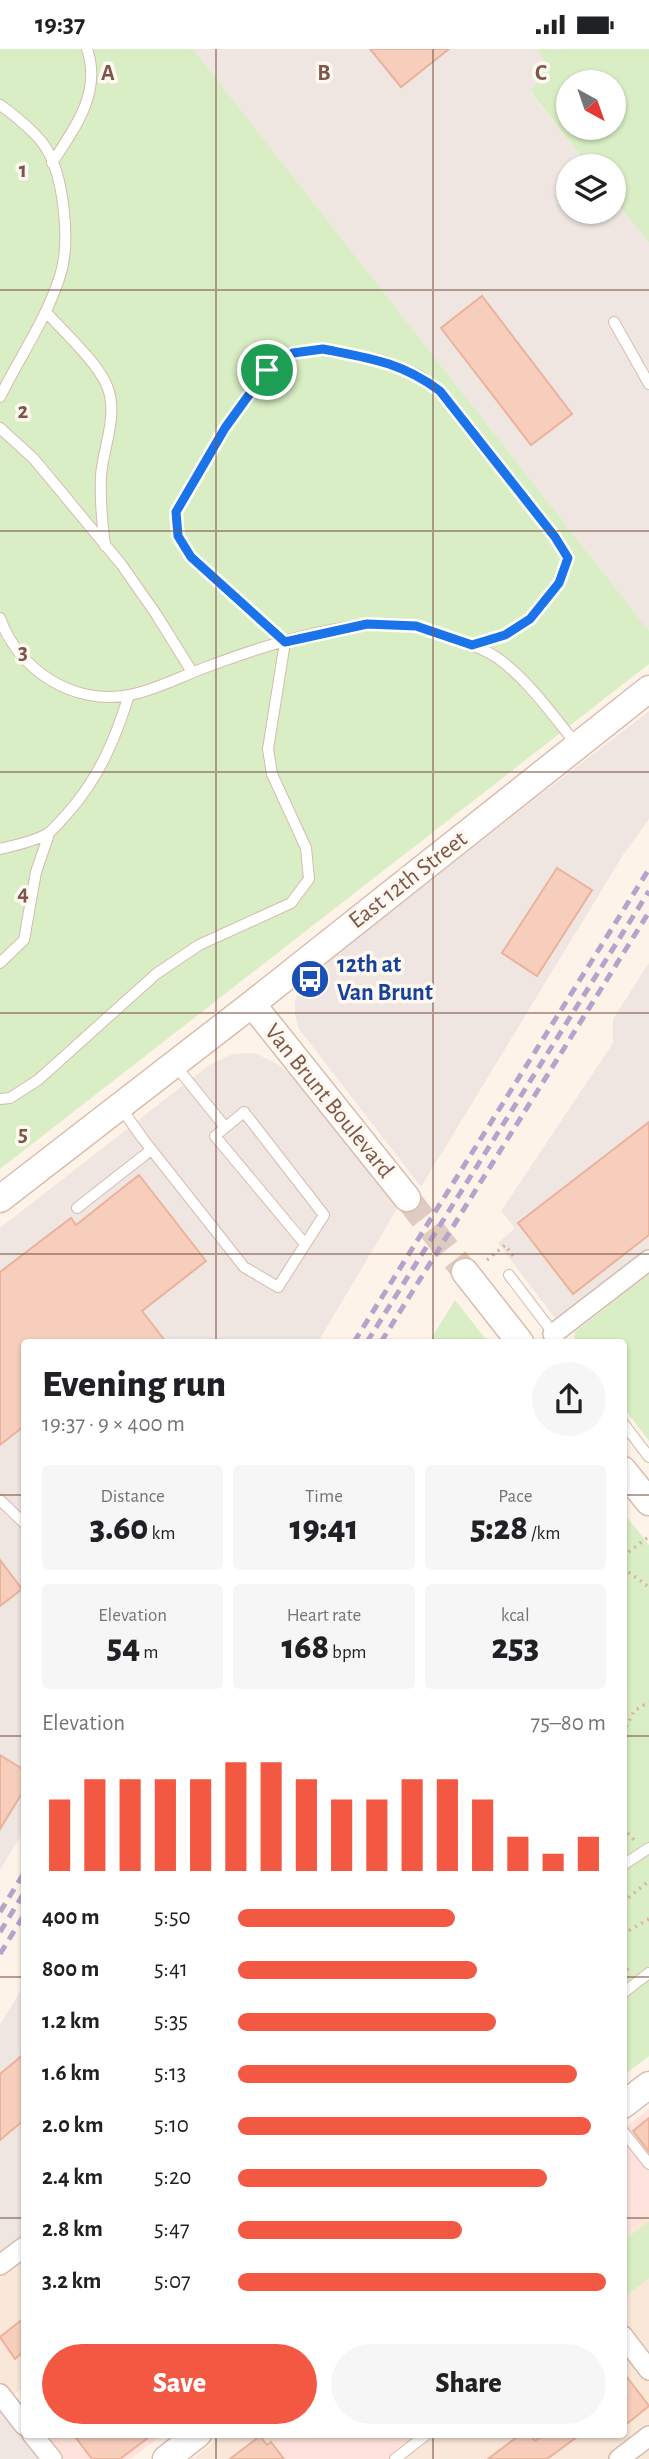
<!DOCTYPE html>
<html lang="en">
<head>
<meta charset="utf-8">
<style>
  body { margin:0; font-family:"Alegreya Sans",sans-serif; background:#f6f6f6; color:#202124; height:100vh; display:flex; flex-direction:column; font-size:26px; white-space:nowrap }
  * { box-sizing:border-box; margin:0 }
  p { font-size:23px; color:#757577 }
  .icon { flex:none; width:38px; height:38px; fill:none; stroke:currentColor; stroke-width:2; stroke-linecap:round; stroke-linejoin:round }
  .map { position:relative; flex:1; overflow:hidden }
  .details { position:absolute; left:21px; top:1290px; width:606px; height:1099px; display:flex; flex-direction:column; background:#fff; border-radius:7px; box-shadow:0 2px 5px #0004 }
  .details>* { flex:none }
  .needle { width:46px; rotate:140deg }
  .buttons { position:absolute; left:556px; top:21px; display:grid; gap:14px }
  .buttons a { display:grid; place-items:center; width:70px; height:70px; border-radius:50%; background:#fff; box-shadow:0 2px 5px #0004; font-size:35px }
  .pin { position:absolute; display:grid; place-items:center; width:60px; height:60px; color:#fff; margin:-30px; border:4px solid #fff; border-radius:50%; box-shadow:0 2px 7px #0007 }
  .round { display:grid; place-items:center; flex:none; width:74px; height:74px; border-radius:37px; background:#f6f6f6 }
  .overview { display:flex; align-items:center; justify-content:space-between; height:119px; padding:0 21px }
  h1 { font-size:38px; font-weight:800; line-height:52px }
  .stats { display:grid; grid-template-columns:repeat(3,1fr); gap:10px; height:119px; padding:7px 21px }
  .stats div { display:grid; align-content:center; border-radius:7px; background:#f6f6f6; text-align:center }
  .stats b { font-size:35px; font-weight:800 }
  .stats small { font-size:19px; font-weight:400 }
  .stats p { font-size:19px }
  .chart { height:196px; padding:14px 21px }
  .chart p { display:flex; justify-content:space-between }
  .chart svg { width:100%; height:126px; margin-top:7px; stroke:#f35942; stroke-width:6 }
  .button { display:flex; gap:14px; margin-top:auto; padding:14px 21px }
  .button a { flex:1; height:80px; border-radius:42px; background:#f35942; color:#fff; font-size:28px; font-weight:800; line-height:80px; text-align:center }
  .button a+a { background:#f6f6f6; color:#202124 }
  ul { padding:0 21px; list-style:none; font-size:23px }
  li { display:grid; grid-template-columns:112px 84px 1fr; align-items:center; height:52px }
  li i { height:18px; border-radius:9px; background:#f35942 }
  .status { display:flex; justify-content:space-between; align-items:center; height:49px; padding:0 35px; background:#fff; direction:ltr }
  .status svg { height:19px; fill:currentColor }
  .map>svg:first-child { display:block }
  .residential { fill:#f9e7d8 }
  .commercial { fill:#ffe2db }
  .industrial { fill:#efe6e1 }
  .green { fill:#d9eec4; fill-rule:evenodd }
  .building { fill:#f7cebc; stroke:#ebb29b; stroke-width:2 }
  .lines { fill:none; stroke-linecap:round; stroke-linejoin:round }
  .secondary-tunnel { stroke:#deccc0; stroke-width:26; stroke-dasharray:26 13; stroke-linecap:butt }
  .lane-casing { stroke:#d5bcae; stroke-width:12 }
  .street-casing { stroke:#d5bcae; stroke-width:22 }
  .secondary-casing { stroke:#dabdae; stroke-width:29 }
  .path { stroke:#dcb19e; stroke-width:3.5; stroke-dasharray:2 5; stroke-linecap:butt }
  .lane { stroke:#fff; stroke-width:10 }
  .street { stroke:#fff; stroke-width:19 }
  .secondary { stroke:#fff; stroke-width:26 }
  .rail { stroke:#b5a3cb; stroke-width:5; stroke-dasharray:10 7; stroke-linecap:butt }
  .route-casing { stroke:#fff; stroke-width:14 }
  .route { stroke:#1a73e8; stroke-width:9 }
  .grid { fill:none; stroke:#7c5648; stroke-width:2; stroke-opacity:0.55 }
  .labels { text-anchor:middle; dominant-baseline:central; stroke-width:7; stroke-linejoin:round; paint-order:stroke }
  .street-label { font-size:24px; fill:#7c5648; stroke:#fff8f0 }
  .transit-label { font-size:24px; font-weight:bold; fill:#164399; stroke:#fff8f0; text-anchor:start }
  .grid-label { font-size:23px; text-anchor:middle; font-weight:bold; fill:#7c5648; stroke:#fff8f0; stroke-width:7; stroke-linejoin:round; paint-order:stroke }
</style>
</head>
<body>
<div class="status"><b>19:37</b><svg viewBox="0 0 49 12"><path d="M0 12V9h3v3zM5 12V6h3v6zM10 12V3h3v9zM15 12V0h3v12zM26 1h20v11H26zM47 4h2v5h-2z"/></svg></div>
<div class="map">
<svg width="649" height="2410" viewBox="0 0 649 2410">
  <rect width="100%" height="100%" fill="#fef3e8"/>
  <path class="residential" d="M649,2168V2410H403L425,2393L419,2385H623V2187Z
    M24,2206V2337L10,2349L0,2337V2225Z
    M225,2385H268L287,2410H192Z"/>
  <path class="commercial" d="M649,2060V2168L623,2187V2080Z
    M39,2385H164L130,2410H59Z
    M268,2385H419L425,2393L403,2410H287Z"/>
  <path class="industrial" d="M193,0H537L547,14L531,44L589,117H569V163H614V150L649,194V582Z
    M649,662V770L623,806L421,1138L299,980L295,966V952L299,938L308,925Z
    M649,914V1201L565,1266L555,1269L498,1194L515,1179L501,1162L613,994V970Z
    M255,1004L279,1016L298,1033L398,1158L318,1293H24V1781L0,1821V1179L209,1016L233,1005Z
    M24,1936V2187L0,2206V1976Z
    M0,2354L42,2410H0Z"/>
  <path class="green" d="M0,0H193L649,582V615L0,1120Z
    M537,0H649V194L614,150V117H589L531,43L547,15ZM614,33V79H569V33Z
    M649,1225V1392L623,1358V1293H574L575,1283Z
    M455,1251L488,1293H429Z
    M623,1463L649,1496V2007L623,2027Z
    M649,2172V2229L623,2249V2192Z"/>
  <path class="building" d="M370,0H449L401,38Z
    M482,247L572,365L531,396L441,279Z
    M557,819L592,841L537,927L502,904Z
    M649,1073V1186L573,1245L518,1174Z
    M139,1126L206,1212L142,1262L166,1293H24V1377L0,1396V1223L71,1169L76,1176Z
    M0,1511L22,1540L0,1557Z
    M0,1706L24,1721V1741L0,1780Z
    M24,2005V2071L0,2091V2025Z
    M649,2069V2103L633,2082Z
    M24,2269V2302L15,2310L0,2288Z
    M623,2323L649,2357L623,2378Z
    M73,2385H153L120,2410H92Z
    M521,2385H530L535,2392L544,2385H581L547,2410H488Z
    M260,2387L267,2396L271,2393L284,2410H230Z"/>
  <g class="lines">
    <path class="secondary-tunnel" d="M407,1149L465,1223"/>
    <g class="lane-casing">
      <path id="lane" d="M0,56C12,64 36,84 44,96C64,124 71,194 60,227C46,271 20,307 0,348
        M52,114C75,79 102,43 87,0
        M46,263C63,282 98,314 107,337C119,366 103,398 101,427C100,451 102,474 105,497
        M614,273L649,335
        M0,379L34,410L121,515L156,565L192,623
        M0,569C18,621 74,657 130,646C155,641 180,628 204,619C262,597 354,566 415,577C425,578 436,584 446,587C464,593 483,599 499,610C530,633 553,667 577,696
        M0,800C16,796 33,793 47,785C54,781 60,772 66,766C98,731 115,691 129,646
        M0,914L24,891L36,823L49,785
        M175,1016L225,1078
        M0,1050L10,1049L38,1031L156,925L199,896L291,854L309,830L306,799L272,725L268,700L285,593L191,508L178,487L176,463L225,379L267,321L293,304L323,300L384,312L420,327L440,342L555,488L568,509L559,534L529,570L505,586L472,596
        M121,1059L143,1090L244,1218L278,1238L324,1166L244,1063L215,1087L305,1195
        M77,1159L151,1101
        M509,1226L560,1293
        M623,1374L649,1408
        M0,1451L24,1474
        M623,1816L649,1799
        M623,1944L649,1924
        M623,2082L649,2115
        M395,2410L427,2385"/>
    </g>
    <g class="street-casing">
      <path id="street" d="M553,1285L649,1211
        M0,2216L24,2198
        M623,2287L649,2321
        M0,2345L24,2376
        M32,2385L52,2410
        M619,2410L649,2387"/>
    </g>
    <g class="secondary-casing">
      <path id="secondary" d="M252,955L407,1149
        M0,1150L252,955L649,640
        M465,1223L520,1293
        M623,1421L649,1453
        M623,2056L649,2036
        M166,2410L198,2385"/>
    </g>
    <path class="path" d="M487,1211L505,1196L514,1208
      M623,1507L647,1489
      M623,1519L649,1538
      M623,1684L634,1662L649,1653
      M623,1779L635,1792
      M623,1853L649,1832
      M623,1885L649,1870
      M623,1914L630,1924"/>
    <use href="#lane" class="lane"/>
    <use href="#street" class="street"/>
    <use href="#secondary" class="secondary"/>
    <path class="rail" d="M354,1293L649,820
      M367,1293L649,842
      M381,1293L649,863
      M0,1863L24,1824
      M0,1883L24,1844
      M0,1905L24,1866"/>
  </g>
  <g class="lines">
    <g class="route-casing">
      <path id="route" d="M323,300C369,309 401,313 440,342L555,488L568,509L559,534L530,570L505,586L472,596L416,577L367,575L285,593L191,508L178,487L176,463L225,379L267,321L293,304Z"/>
    </g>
    <use href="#route" class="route"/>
  </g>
  <path class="grid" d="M216,0V1293M433,0V1293M0,241H649M0,482H649M0,723H649M0,964H649M0,1205H649M0,1446H24M623,1446H649M0,1687H24M623,1687H649M0,1928H24M623,1928H649M0,2169H24M623,2169H649M216,2385V2410M433,2385V2410"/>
  <defs>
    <g id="bus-disc" transform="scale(2.0125)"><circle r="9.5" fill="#1a4fb4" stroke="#fff8f0"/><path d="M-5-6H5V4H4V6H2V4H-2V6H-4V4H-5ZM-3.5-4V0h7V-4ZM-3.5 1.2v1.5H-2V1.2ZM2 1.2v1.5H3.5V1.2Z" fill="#fff"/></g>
  </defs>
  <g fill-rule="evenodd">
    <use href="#bus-disc" x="310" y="930"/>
  </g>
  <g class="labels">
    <g class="street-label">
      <text transform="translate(408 831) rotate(-38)">East 12th Street</text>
      <text transform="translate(329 1052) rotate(51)">Van Brunt Boulevard</text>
    </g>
    <g class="transit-label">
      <text x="337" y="916">12th at<tspan x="337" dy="28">Van Brunt</tspan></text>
    </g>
  </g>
  <g class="grid-label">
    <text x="108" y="31">A</text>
    <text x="324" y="31">B</text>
    <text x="541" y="31">C</text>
    <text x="23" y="128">1</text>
    <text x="23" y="369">2</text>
    <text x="23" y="610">3</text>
    <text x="23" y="851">4</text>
    <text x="23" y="1092">5</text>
  </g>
</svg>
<div class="buttons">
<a><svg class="needle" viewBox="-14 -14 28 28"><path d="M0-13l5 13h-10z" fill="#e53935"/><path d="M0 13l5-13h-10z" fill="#757577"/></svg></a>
<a><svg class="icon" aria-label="layers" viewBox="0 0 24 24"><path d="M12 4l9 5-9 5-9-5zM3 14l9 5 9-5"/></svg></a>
</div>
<div class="pin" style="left:267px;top:321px;background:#1e9e55"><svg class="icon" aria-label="arrive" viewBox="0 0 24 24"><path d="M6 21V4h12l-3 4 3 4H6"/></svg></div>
<section class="details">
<div class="overview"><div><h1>Evening run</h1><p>19:37 · 9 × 400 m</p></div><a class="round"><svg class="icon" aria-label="share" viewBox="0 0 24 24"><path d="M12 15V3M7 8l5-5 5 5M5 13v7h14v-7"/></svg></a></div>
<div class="stats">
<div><p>Distance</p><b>3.60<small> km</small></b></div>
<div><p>Time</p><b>19:41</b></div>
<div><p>Pace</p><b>5:28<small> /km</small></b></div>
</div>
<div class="stats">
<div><p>Elevation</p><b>54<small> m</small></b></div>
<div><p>Heart rate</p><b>168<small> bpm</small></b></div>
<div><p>kcal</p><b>253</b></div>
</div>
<div class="chart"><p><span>Elevation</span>75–80 m</p>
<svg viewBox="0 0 160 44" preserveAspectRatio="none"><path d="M5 44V19M15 44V12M25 44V12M35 44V12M45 44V12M55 44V6M65 44V6M75 44V12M85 44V19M95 44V19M105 44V12M115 44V12M125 44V19M135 44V32M145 44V38M155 44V32"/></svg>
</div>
<ul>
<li><b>400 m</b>5:50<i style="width:59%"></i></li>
<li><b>800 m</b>5:41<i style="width:65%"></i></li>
<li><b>1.2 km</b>5:35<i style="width:70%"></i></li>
<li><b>1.6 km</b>5:13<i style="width:92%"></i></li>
<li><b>2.0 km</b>5:10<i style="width:96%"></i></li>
<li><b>2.4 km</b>5:20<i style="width:84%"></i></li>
<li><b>2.8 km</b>5:47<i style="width:61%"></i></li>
<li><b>3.2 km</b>5:07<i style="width:100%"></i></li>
</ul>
<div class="button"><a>Save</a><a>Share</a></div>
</section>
</div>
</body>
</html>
